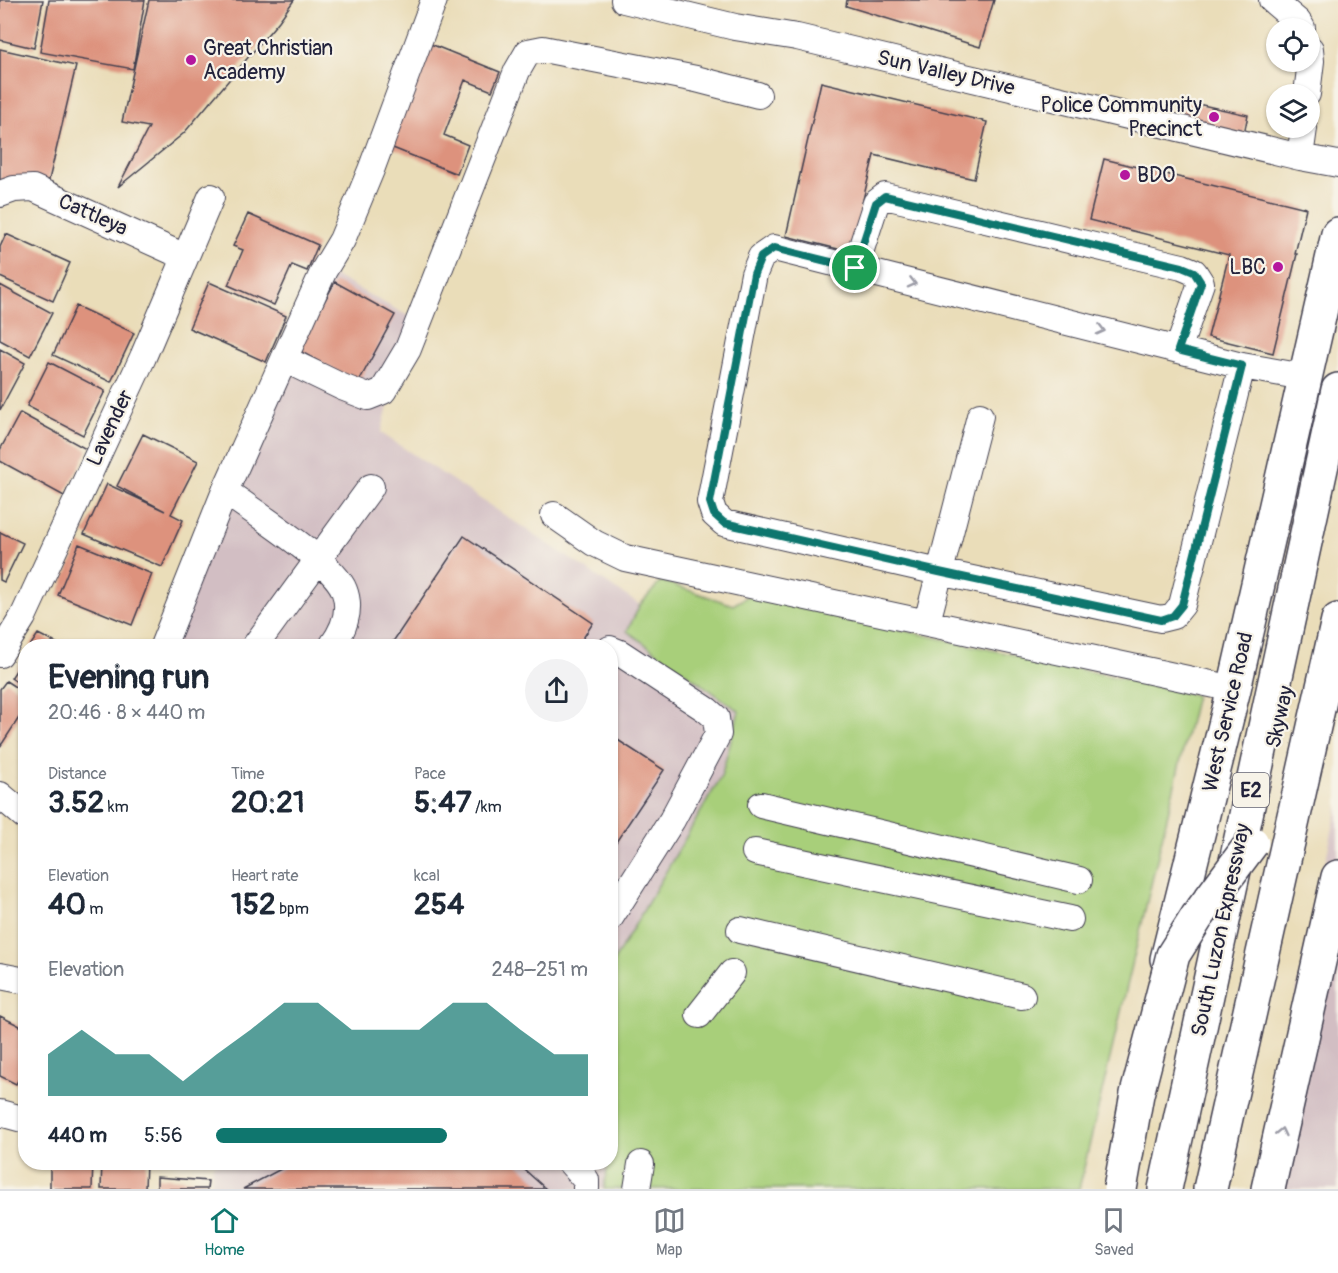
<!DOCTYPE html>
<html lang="en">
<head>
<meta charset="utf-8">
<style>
  body { margin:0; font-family:Pangolin,sans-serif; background:#f2f2f3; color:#1f2937; height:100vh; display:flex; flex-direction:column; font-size:22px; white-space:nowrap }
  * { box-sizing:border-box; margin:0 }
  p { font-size:20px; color:#747a83 }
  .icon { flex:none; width:33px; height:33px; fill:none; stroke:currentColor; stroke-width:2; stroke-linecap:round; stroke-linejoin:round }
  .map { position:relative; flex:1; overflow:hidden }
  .sheet { position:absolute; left:18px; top:639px; width:600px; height:531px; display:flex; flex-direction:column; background:#fff; border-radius:24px; box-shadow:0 2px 4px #0004 }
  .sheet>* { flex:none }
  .tools { position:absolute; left:1266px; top:18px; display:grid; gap:12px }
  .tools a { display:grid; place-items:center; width:54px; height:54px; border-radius:50%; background:#fff; box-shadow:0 2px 4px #0004; font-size:30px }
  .pin { position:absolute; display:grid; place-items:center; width:51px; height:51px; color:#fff; margin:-26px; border:3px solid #fff; border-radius:50%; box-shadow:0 2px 6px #0007 }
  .round { display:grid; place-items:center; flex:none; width:63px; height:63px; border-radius:32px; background:#f2f2f3 }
  .overview { display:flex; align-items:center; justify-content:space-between; height:102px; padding:0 30px }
  h1 { font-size:33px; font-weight:700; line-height:45px }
  .stats { display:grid; grid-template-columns:repeat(3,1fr); gap:9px; height:102px; padding:6px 30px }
  .stats div { display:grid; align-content:center }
  .stats b { font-size:30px; font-weight:700 }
  .stats small { font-size:16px; font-weight:400 }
  .stats p { font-size:16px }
  .chart { height:168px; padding:12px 30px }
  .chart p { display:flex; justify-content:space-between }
  .chart svg { width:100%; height:108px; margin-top:6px; fill:#0f766e; opacity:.7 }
  ul { padding:0 30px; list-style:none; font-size:20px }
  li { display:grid; grid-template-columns:96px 72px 1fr; align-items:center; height:45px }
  li i { height:15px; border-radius:8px; background:#0f766e }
  .dock { display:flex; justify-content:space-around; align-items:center; height:84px; border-top:2px solid #e0e1e3; background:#fff; font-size:16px; color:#747a83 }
  .dock a { display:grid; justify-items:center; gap:3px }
  .dock .selected { color:#0f766e }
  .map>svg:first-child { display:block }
  .industrial { fill:#d2bec3 }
  .green { fill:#a8cf7a; stroke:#65785a; stroke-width:1.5 }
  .building { fill:#dd927d }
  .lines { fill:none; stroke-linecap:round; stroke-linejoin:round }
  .minor-casing { stroke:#403e4e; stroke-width:28 }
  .major-casing { stroke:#403e4e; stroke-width:36 }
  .highway-casing { stroke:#403e4e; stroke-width:36 }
  .minor { stroke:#fff; stroke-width:26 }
  .major { stroke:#fff; stroke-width:33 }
  .highway { stroke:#fff; stroke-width:33 }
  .highway-bridge-casing { stroke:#403e4e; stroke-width:36; stroke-linecap:butt }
  .highway-bridge { stroke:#fff; stroke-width:33 }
  .oneway { stroke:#9c9ca7 }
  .route-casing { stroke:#fff; stroke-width:12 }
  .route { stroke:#0f766e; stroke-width:8 }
  .poi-dot { fill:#b5179e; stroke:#f7f3e8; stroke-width:2 }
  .labels { text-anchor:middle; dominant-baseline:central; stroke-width:4.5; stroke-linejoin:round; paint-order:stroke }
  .shield { fill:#f7f3e8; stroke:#62616f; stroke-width:1.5 }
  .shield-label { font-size:20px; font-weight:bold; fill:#22223b }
  .poi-label { font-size:21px; fill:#22223b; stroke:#f7f3e8; text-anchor:start }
  .street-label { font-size:21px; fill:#22223b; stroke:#f7f3e8 }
</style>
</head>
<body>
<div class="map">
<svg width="1338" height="1189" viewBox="0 0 1338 1189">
  <rect width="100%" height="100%" fill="#f7f3e8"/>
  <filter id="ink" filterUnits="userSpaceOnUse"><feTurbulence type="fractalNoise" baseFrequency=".0167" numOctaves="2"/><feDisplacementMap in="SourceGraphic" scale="12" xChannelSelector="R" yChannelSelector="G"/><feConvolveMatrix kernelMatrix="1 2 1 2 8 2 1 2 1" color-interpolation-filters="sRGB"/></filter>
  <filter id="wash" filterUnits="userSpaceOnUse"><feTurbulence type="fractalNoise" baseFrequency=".008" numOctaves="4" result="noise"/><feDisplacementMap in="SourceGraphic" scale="24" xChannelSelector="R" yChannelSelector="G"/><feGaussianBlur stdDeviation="1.35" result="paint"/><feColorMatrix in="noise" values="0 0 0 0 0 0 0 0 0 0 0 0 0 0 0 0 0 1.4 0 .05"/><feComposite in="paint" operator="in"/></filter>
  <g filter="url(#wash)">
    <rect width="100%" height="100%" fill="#eaddb9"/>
    <path class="industrial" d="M314,265L412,318L381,433L640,605L627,631L739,711L721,777L612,966H611L610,646H157Z
      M1338,805V1189H1253Z
      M217,1163H608L604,1189H211L213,1164Z"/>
    <path class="green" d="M661,581L733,605L748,596L1196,695L1079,1189H604L608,1163L610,1162L614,1130L610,1127L611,966L721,777L739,711L627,631L640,605Z"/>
    <g id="blocks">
      <path class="building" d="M0,0H43L34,48L0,40Z
        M49,0H145L133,69L40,52Z
        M149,0H294L279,21L184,133L118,187L149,127L122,122Z
        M847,0H994L980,47L846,6Z
        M428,43L500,72L492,91L465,80L444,135L468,145L457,174L388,146Z
        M0,49L76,66L49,180L0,182Z
        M821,82L987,122L974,179L874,155L850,252L786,236Z
        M1184,101L1248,115L1244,134L1180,120Z
        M1104,159L1306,208L1295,254H1297L1273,353L1208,337L1229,255L1089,220Z
        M248,214L318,245L307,271L292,265L274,305L228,285L243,250L233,246Z
        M6,234L70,263L53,301L0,277V247Z
        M209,282L286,316L266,362L189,328Z
        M335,282L395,315L358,383L298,350Z
        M0,285L52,313L30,356L0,340Z
        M76,306L134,333L111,382L53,355Z
        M0,349L25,363L0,410Z
        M49,362L105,391L83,435L27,406Z
        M20,413L88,450L64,496L0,461V450Z
        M143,434L198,461L171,514L183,520L162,567L84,534L107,484L165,511L117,486Z
        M0,532L23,543L4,582L0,580Z
        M464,536L593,623L578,646H390Z
        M79,544L152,574L132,625L58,595Z
        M38,634L62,646H30Z
        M26,655V688L11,678Z
        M6,681L26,694V707L0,747V689Z
        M610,735L664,770L610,851Z
        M0,1016L26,1029V1066L16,1084L0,1076Z
        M50,1162H93L92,1189H50Z
        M102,1162H146L145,1189H101Z
        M294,1162H516L546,1189H243Z
        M157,1177L208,1181L207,1189H157Z"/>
    </g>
  </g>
  <g filter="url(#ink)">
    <use href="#blocks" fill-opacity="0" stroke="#403e4e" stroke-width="1.5"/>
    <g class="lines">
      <g class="minor-casing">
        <path id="minor" d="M624,0L735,27L797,37L1300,157L1338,164
          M1272,0L1298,22L1302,28
          M1307,94L1311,61L1310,49
          M1300,157L1304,128
          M0,194L14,189L33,188L185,257
          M855,268L876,203L885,196L1182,267L1194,272L1201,283L1178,350
          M284,359L342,387L368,397L383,391L408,349L517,71L528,52L543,49L696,79L758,95
          M1242,366L1182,605L1173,616L1161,619L939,572L724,523L714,514L710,502L754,274L761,257L774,248L1242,366L1304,377
          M225,491C253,512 333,562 344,590C352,610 343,631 332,646
          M554,515L594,543L625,558L1234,689
          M927,622L980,416
          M163,646L225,491L324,270L342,240L371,170L434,0
          M255,646L371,487
          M610,649L620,653L707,710L716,718L718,734L672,820L610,918
          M0,654L23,617L143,357L211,197
          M0,795L26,817
          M761,805L1079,880
          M755,852L1070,919
          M740,930L1022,996
          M0,976L26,981
          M699,1015L732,973
          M0,1113L26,1120
          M570,1162L586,1180V1189
          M637,1189L641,1164"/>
      </g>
      <g class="major-casing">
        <path id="major" d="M1167,959L1234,689L1338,234"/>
      </g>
      <g class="highway-casing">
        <path id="highway" d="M1165,1189L1338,390
          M1210,1189L1338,620
          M1268,1189L1338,877"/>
      </g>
      <use href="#minor" class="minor"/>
      <use href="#major" class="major"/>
      <use href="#highway" class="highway"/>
      <g class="highway-bridge-casing">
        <path id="highway-bridge" d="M1120,1189L1137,1094L1173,955L1197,917L1252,843"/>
      </g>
      <use href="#highway-bridge" class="highway-bridge"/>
    </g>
    <defs><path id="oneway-chevron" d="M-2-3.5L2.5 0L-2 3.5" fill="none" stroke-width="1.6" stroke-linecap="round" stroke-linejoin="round" transform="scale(1.5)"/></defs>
    <g class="oneway">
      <use href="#oneway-chevron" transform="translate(912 283) rotate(14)"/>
      <use href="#oneway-chevron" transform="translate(1101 330) rotate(14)"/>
      <use href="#oneway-chevron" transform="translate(1281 1132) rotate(-77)"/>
    </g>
  </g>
  <g class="lines" filter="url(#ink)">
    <g class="route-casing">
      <path id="route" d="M885,196L1182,267L1194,272L1201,283L1178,350L1242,366L1182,605L1173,616L1161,620L939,572L724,523L714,514L710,502L754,274L761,257L774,248L855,268L876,203Z"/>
    </g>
    <use href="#route" class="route"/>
  </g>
  <g class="poi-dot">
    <circle cx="191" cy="60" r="6"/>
    <circle cx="1214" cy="117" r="6"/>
    <circle cx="1125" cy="175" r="6"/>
    <circle cx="1278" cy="267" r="6"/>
  </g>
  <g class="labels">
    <rect class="shield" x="1233" y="773" width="36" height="34" rx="4.5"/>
    <g class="shield-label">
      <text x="1251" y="790">E2</text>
    </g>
    <g class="poi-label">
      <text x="203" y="48">Great Christian<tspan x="203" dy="24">Academy</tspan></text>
      <text x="1202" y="105" text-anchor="end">Police Community<tspan x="1202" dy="24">Precinct</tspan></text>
      <text x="1137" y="175">BDO</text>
      <text x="1266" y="267" text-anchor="end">LBC</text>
    </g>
    <g class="street-label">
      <text transform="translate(946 73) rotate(13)">Sun Valley Drive</text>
      <text transform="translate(93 215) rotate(24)">Cattleya</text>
      <text transform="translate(110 428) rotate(-65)">Lavender</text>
      <text transform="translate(1228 712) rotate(-77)">West Service Road</text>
      <text transform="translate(1280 717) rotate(-77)">Skyway</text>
      <text transform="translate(1221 930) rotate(-78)">South Luzon Expressway</text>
    </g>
  </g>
</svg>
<div class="tools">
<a><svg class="icon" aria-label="locate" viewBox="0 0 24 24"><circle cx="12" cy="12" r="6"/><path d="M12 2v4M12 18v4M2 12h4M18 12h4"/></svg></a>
<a><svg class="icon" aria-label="layers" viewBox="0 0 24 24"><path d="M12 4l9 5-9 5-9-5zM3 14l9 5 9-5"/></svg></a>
</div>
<div class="pin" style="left:855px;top:268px;background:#1e9e55"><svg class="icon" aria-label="arrive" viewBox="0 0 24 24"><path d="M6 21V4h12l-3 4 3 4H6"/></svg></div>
<section class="sheet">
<div class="overview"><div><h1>Evening run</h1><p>20:46 · 8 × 440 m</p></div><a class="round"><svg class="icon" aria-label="share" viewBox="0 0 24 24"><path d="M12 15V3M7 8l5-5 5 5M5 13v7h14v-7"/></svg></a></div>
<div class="stats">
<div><p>Distance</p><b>3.52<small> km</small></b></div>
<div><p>Time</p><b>20:21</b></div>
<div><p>Pace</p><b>5:47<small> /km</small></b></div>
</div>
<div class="stats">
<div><p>Elevation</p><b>40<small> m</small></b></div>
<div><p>Heart rate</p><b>152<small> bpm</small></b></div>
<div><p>kcal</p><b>254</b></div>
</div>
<div class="chart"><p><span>Elevation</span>248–251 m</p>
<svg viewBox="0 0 160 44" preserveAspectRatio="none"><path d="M0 44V27L10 17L20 27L30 27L40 38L50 27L60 17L70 6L80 6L90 17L100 17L110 17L120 6L130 6L140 17L150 27L160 27V44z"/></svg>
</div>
<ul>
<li><b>440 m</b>5:56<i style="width:62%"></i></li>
</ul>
</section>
</div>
<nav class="dock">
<a class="selected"><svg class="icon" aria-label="home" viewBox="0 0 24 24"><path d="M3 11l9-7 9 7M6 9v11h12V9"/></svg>Home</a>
<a><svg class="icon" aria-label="map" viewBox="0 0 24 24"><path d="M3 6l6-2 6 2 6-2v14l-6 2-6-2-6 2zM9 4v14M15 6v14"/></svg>Map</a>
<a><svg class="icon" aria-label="saved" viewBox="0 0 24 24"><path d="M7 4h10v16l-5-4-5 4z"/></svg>Saved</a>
</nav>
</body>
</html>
